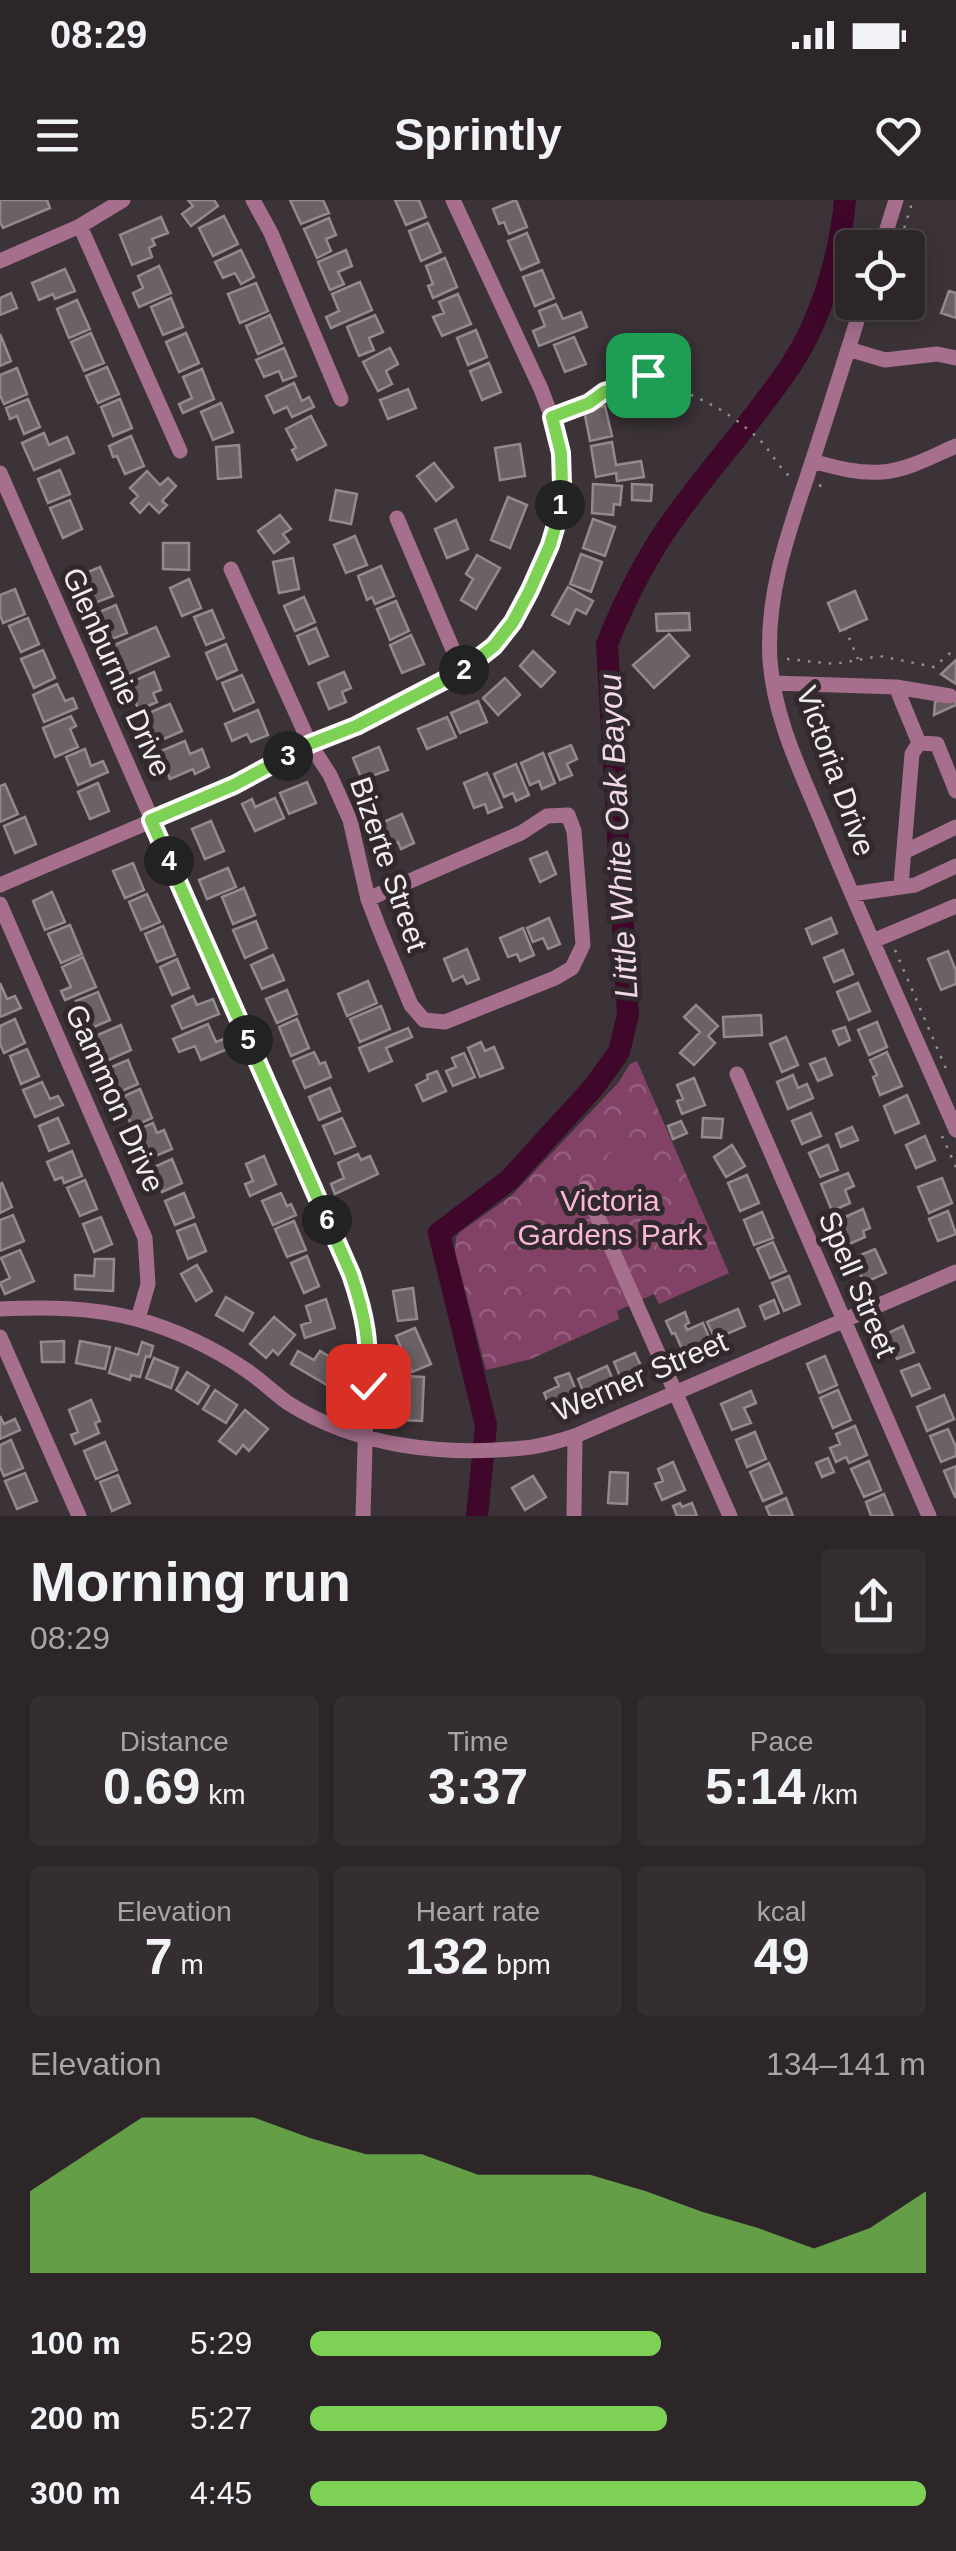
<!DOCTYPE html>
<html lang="en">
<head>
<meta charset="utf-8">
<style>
  body { margin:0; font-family:Arial,sans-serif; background:#342e31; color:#f1f3f6; height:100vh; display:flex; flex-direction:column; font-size:38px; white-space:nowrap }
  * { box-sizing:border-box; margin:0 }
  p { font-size:32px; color:#a6a5a8 }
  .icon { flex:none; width:55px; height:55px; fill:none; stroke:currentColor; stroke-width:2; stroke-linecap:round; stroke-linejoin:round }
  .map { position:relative; height:1316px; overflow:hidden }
  .panel { display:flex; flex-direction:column; background:#2c2629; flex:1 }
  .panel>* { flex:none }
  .buttons { position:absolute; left:835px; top:30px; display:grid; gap:20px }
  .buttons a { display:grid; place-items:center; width:90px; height:90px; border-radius:10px; background:#2c2629; box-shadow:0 5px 25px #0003,0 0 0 2px #484346; font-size:50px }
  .pin { position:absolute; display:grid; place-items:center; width:85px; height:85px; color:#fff; margin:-42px; border-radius:20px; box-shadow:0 5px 15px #0006 }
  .km { position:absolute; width:50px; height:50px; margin:-25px; border-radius:50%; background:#222; color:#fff; font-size:28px; line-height:50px; text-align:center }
  .round { display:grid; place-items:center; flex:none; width:105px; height:105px; border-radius:10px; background:#342e31 }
  .overview { display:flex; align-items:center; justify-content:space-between; height:170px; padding:0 30px }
  h1 { font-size:55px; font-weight:700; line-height:75px }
  .figures { display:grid; grid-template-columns:repeat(3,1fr); gap:15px; height:170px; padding:10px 30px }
  .figures div { display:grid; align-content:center; border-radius:10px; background:#342e31; text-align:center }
  .figures b { font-size:50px; font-weight:700 }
  .figures small { font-size:28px; font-weight:400 }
  .figures p { font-size:28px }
  .chart { height:280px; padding:20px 30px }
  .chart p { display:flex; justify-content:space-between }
  .chart svg { width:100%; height:180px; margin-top:10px; fill:#7dd154; opacity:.7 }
  ul { padding:0 30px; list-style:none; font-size:32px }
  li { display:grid; grid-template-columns:160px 120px 1fr; align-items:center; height:75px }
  li i { height:25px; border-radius:12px; background:#7dd154 }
  .status { display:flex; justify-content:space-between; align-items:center; height:70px; padding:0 50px; background:#2c2629; direction:ltr }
  .status svg { height:28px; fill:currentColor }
  header { display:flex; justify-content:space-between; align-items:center; height:130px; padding:0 30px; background:#2c2629; font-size:45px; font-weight:700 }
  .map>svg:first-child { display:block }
  .park { fill:url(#park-crowns) }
  .pitch { fill:#824266 }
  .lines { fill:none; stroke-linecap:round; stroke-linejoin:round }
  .river { stroke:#3f072a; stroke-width:22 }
  .building { fill:#6a6266; stroke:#938a8f; stroke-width:2.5 }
  .path { stroke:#969093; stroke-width:2.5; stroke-dasharray:2.5 8; stroke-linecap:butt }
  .minor { stroke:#a66f8c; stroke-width:15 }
  .route-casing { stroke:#fff; stroke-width:20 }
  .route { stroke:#7dd154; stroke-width:12 }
  .labels { text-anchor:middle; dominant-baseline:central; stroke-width:10; stroke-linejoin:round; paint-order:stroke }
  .street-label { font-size:30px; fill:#f2edef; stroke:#31292d }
  .park-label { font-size:30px; fill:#fab7da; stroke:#31292d }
  .water-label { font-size:32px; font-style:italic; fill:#f1dae5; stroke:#31292d }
</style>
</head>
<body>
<div class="status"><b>08:29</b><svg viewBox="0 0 49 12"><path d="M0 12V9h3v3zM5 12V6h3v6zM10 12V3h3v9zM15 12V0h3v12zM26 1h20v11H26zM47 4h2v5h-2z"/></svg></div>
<header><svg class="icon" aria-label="menu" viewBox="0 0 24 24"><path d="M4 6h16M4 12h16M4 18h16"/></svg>Sprintly<svg class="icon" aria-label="heart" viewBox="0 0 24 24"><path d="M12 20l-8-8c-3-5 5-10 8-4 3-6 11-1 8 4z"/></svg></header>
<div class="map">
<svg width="956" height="1316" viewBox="0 0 956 1316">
  <defs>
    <pattern id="park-crowns" width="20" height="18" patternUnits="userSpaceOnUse" patternTransform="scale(2.5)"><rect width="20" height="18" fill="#824266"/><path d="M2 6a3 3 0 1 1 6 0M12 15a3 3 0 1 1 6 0" fill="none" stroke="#945e7c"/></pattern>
  </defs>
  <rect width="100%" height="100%" fill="#3b3337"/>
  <path class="park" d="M637,861L729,1073L659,1104L654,1094L617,1111L619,1119L531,1159L486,1170L455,1052L456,1037L460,1032L512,995L618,883L630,864Z"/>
  <path class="pitch" d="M642,939L666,994L630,1009L607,954Z"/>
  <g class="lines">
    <path class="river" d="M477,1316L486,1225L439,1033L509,980L593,888L619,852L628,815L607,444C625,399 646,357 675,317C712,265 756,218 791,165C822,118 840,55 845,0"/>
  </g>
  <path class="building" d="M0,0H47L50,8L3,28L0,22Z
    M188,0H214L218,6L191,26L182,14L193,6Z
    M290,0H323L329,13L301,24Z
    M395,0H419L426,17L406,25Z
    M516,0L527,27L509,34L504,22L499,24L493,9Z
    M224,16L238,44L213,56L199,28Z
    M161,17L168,33L152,39L155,45L149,48L152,57L132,65L120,35Z
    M329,18L336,35L326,39L331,51L317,58L304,29Z
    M428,23L441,52L421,61L409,31Z
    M527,33L539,62L521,70L508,41Z
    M241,50L254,77L241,84L235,73L223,78L215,62Z
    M346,50L352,66L338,72L344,84L330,90L318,62Z
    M445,58L457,87L433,98L428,86L433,84L426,66Z
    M159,66L171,93L139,107L133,93L143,88L138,76Z
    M65,69L75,91L55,99L53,94L39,100L32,83Z
    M542,70L554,98L535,106L523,77Z
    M360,82L372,110L331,128L326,117L339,111L332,94Z
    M256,83L268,111L240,123L228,94Z
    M949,91L956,93V118L941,113Z
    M11,93L17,108L0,115V98Z
    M458,94L471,124L442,136L433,117L444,113L439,102Z
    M171,98L183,127L163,135L151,107Z
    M77,100L90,129L69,138L57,109Z
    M556,104L563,119L581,112L587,127L539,146L533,131L545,126L539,111Z
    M270,115L282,143L258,154L246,126Z
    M375,115L383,132L369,138L374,150L359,156L347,127Z
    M476,130L487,157L468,165L457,138Z
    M91,133L104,163L84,171L71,142Z
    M186,133L199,163L179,172L166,142Z
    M0,134L11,161L0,166Z
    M574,137L586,164L565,172L554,145Z
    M284,148L296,176L283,181L279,171L264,177L256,160Z
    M390,148L398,164L386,171L392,184L378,191L363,162Z
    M489,163L501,192L482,200L470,171Z
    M107,167L119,194L98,203L86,176Z
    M17,168L27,194L4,204L0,195V175Z
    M202,169L214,199L183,213L179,204L192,198L183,177Z
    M294,183L302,201L309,197L314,207L292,217L287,207L274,213L266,196Z
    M408,189L416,208L388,219L380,200Z
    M28,199L40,227L24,234L17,216L10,219L6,208Z
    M120,199L132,228L113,236L101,207Z
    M221,203L233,232L213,240L201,212Z
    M605,206L612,236L590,241L584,210Z
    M311,216L326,245L297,260L292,250L296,248L286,229Z
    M44,233L49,245L67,237L74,253L34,270L22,243Z
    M131,236L144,266L125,274L117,256L113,257L109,246Z
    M612,242L616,265L641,261L644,277L617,281L616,273L596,277L591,246Z
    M520,244L525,276L500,280L495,248Z
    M239,245L241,277L218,279L216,247Z
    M434,263L453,287L436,301L417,276Z
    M60,270L70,294L48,303L38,279Z
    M147,271L160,285L168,278L176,286L162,301L167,305L159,313L149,303L140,313L131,303L138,296L130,288Z
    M593,284L622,286L620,305L614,304L613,315L592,313Z
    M632,284L652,285L651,301L632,300Z
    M336,290L357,294L351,324L330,320Z
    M508,297L527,305L510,348L491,340Z
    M70,300L82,329L63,338L50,308Z
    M280,315L291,329L283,334L289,342L274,353L258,331Z
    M593,319L615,327L605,356L583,348Z
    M456,320L468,349L447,358L435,329Z
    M355,336L367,365L346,373L334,345Z
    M163,343H189V370L163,369Z
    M581,354L602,362L591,392L570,384Z
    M477,355L500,368L476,409L461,400L473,379L466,374Z
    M293,358L299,389L279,393L273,362Z
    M381,366L394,396L375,404L372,397L367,400L358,376Z
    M100,367L113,396L92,404L79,376Z
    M189,379L201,408L182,416L170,388Z
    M568,387L593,401L586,414L576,409L569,424L552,415Z
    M15,389L25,414L3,423L0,415V395Z
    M855,391L867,419L840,431L828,403Z
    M304,397L315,422L295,431L284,406Z
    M396,401L409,431L390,440L377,409Z
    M116,405L127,433L107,441L95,414Z
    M212,410L224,438L206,445L194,417Z
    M689,413L690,430L657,431L656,414Z
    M28,418L39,444L21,452L9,426Z
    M156,427L169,456L110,482L105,472L119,466L110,447Z
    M316,428L328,456L309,464L297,436Z
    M669,434L689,456L654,488L633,465Z
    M411,435L424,464L402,473L390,445Z
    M226,444L237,470L217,479L206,453Z
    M43,450L55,478L34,488L21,459Z
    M533,451L555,472L541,487L520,466Z
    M956,460V484L941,474Z
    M154,472L161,490L153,493L157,502L139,510L127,484Z
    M344,472L351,488L342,492L346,502L329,509L318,483Z
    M242,475L254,502L234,511L222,483Z
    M505,478L520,495L498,515L483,498Z
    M57,484L65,501L73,498L77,508L44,522L33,495Z
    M956,493V505L934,515L935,502Z
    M478,501L487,522L460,533L451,513Z
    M170,504L182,531L141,549L137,538L151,532L144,515Z
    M258,510L268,535L251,542L247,534L232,541L225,524Z
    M71,516L76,526L70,529L78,547L55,557L43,528Z
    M447,517L456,537L427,549L418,529Z
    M185,541L190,554L202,549L209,567L195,574L193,569L170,579L159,552Z
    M571,545L577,559L567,564L572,575L560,580L549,554Z
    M379,547L388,570L362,580L353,558Z
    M85,549L91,566L103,561L108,572L78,585L66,557Z
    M543,553L555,583L542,589L539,581L530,585L521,563Z
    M516,564L529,595L516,601L513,593L504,597L494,574Z
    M487,573L502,607L488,613L485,604L474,608L464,583Z
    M307,582L316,603L289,614L280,593Z
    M98,583L109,611L90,619L78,592Z
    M5,584L18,614L0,622V586Z
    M275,598L284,618L255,631L242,604L252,599L255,607Z
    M402,614L414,643L401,649L398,642L389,646L379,624Z
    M25,617L36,644L15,653L4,626Z
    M211,621L224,651L205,659L192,629Z
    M547,652L556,674L540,682L530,659Z
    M133,663L144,690L125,698L113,671Z
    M228,668L236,687L207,699L199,680Z
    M244,688L255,715L233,724L222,697Z
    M52,692L65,722L45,730L33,701Z
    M147,694L160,722L141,730L129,702Z
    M549,718L560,744L548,749L543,738L533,742L527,728Z
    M831,718L837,733L812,744L806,729Z
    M256,721L267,748L245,758L233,730Z
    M70,725L82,754L61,763L48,734Z
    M163,726L175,755L157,762L145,734Z
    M523,728L534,755L520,761L517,754L508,757L500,738Z
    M467,749L479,779L467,784L463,776L453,781L444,759Z
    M843,750L853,774L834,782L824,758Z
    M948,751L956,771V784L941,790L928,759Z
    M273,755L284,780L262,789L251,765Z
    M83,757L96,787L65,800L61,791L71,787L62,767Z
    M177,759L189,788L172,795L160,767Z
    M368,781L377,803L347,816L338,794Z
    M0,783L7,799L15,796L21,808L0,817Z
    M858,783L870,811L849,820L837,792Z
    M287,790L297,814L277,823L266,799Z
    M98,792L110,820L75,835L70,822L83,816L76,801Z
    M193,796L197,805L213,799L219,814L182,829L172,806Z
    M696,805L718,826L708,836L715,843L694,865L680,853L700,832L684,817Z
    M381,806L390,829L360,842L350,819Z
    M761,815L762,835L724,837L723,817Z
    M15,819L25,843L4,853L0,844V826Z
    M297,819L309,848L291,856L279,827Z
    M877,822L887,847L869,855L858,830Z
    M208,824L216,842L226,838L230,848L201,860L195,846L179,852L173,839Z
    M121,825L131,850L104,862L93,837Z
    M845,827L850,840L839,845L833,831Z
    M408,828L412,837L386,848L392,861L369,871L359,848Z
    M786,837L798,865L782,872L770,844Z
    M481,842L485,851L494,847L503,868L480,877L468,848Z
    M27,849L39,876L21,884L10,856Z
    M314,852L320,864L325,862L331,877L305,888L293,861Z
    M887,852L902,886L880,895L873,877L877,875L870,860Z
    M464,853L475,877L453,886L446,871L456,867L452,858Z
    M825,858L832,875L818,881L810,864Z
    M128,860L138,884L117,893L107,869Z
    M437,871L446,891L423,901L416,885L428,879L427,875Z
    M793,875L798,888L807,884L813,898L788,909L777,882Z
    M694,878L705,905L682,914L677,901L683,899L677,885Z
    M42,882L50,899L58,896L63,905L35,917L23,890Z
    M330,888L340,911L319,920L309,897Z
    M140,889L152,918L132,927L120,898Z
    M907,895L919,923L895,933L884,906Z
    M811,913L821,936L802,944L792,921Z
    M58,918L69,943L49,951L39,926Z
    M342,918L355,946L335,954L323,926Z
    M703,918L723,919L721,938L702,937Z
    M681,921L687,933L673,939L668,926Z
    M153,923L157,933L164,930L172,949L134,965L129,954L142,948L135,931Z
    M852,927L858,940L841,947L836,934Z
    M925,936L935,960L916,968L906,945Z
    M732,945L745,966L726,977L714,957Z
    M828,945L838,970L820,977L809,953Z
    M72,951L82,976L64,983L62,977L55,980L47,962Z
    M358,954L361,960L370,956L378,974L335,994L331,984L344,978L338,963Z
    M264,956L276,984L250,996L245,984L253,981L246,964Z
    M172,959L182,983L162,992L152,968Z
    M848,973L854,986L845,990L850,1003L832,1011L821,984Z
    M747,975L759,1003L740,1011L728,983Z
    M942,978L952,1003L929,1013L918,987Z
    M85,980L97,1009L80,1016L67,988Z
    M2,983L12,1007L0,1013V984Z
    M184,993L194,1017L175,1025L165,1001Z
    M281,993L287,1006L291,1004L296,1015L273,1025L262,1001Z
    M863,1009L870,1028L863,1031L865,1037L847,1045L836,1021Z
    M948,1011L956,1034L938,1041L929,1019Z
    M762,1012L773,1038L754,1045L744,1020Z
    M13,1015L24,1041L0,1051V1020Z
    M101,1017L112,1044L94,1052L83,1024Z
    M294,1021L306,1050L287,1057L275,1029Z
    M195,1024L206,1051L188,1059L177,1031Z
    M773,1042L786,1071L770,1078L757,1049Z
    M875,1049L886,1073L864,1083L853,1058Z
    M20,1050L34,1081L5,1094L0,1083L10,1078L1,1058Z
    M307,1056L319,1086L304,1093L291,1063Z
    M95,1059H114L113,1091L75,1089V1075L94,1076Z
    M197,1065L212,1091L196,1101L181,1074Z
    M789,1076L800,1104L784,1111L772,1083Z
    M413,1088L417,1119L398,1121L393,1091Z
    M226,1097L253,1113L243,1131L216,1115Z
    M326,1099L335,1128L305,1138L301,1125L311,1122L306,1106Z
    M774,1100L779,1113L765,1119L760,1106Z
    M738,1109L745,1126L715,1139L707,1122Z
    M685,1112L689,1123L685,1125L687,1130L703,1123L711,1142L684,1154L675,1133L672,1134L666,1121Z
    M274,1117L295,1135L278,1155L273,1150L266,1158L250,1144Z
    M903,1126L914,1152L897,1159L886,1134Z
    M415,1128L431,1164L412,1172L396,1136Z
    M64,1141V1162H42L41,1142Z
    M80,1141L110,1147L105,1169L76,1163Z
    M142,1142L153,1146L150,1157L146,1156L140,1177L131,1175L130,1180L109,1173L116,1148L138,1155Z
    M298,1151L314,1160L320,1151L340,1163L327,1185L291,1164Z
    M635,1153L642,1168L628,1174L630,1178L622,1181L614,1162Z
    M825,1156L837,1185L819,1193L807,1164Z
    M154,1158L178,1168L171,1188L146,1178Z
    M919,1164L930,1188L912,1196L901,1171Z
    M607,1166L614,1182L594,1191L598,1199L588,1203L578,1179Z
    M187,1172L209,1186L198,1204L176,1190Z
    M569,1173L579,1198L551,1210L544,1193L559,1186L555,1178Z
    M405,1176L424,1177L422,1221L402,1220Z
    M215,1190L237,1205L226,1223L203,1209Z
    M838,1190L851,1220L833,1228L820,1198Z
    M751,1191L756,1203L744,1208L751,1223L732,1230L721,1204Z
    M944,1195L954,1219L927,1231L917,1207Z
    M91,1200L100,1221L95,1223L99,1233L75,1244L71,1235L78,1232L69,1210Z
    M245,1210L268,1229L249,1251L243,1245L236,1254L219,1241Z
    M0,1216L4,1224L15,1219L20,1230L0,1239Z
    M855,1226L867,1255L849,1263L846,1257L836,1262L830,1248L840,1244L836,1234Z
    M948,1229L956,1247V1256L941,1262L930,1236Z
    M755,1232L766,1259L747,1267L736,1240Z
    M11,1240L23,1268L4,1276L0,1267V1245Z
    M105,1242L117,1270L96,1279L84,1251Z
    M828,1258L834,1272L822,1277L816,1263Z
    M869,1261L881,1290L864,1297L851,1269Z
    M673,1262L685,1290L662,1300L655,1284L663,1281L658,1269Z
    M769,1263L782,1293L763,1301L750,1272Z
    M956,1266V1297H955L944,1271Z
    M610,1272L628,1273L627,1304L608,1303Z
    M25,1273L37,1301L17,1309L5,1281Z
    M118,1275L130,1303L112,1311L100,1282Z
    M533,1276L546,1297L525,1310L512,1288Z
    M884,1294L893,1316H871L866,1302Z
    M786,1298L793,1316H770L766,1307Z
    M680,1303L682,1307L692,1303L697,1316H677L673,1306Z"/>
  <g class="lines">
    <path class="path" d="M898,48L913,0
      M567,210L589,203L603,192L634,183L648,175C669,186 691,194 712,205C728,213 744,226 757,237C771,250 777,267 793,279
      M819,286L822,285L823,280
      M845,428L858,459
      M787,459L835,464L880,456L934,467L956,448
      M895,750L947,871
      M942,936L956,967"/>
    <path class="minor" d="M253,0L271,33L341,199
      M80,26L180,251
      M881,48L896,0
      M0,61L80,26L123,0
      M863,102C844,162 825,223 805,283C786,339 766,399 770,460C774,518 801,572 823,625C865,728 912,829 956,930
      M848,149L885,160L937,154L956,158
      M812,261C834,267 858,274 882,272C908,270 933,256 956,246
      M0,273L351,1074L364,1111L368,1143L363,1316
      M397,318L462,471
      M231,369L310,544L330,575L350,620L368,699L379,728L411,805L424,820L445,822L555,778L572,768L583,745L574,631L568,615L547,616L521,633L368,699
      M774,483L896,487
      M919,543L937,544L956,591
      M904,652L956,627
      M0,685C76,652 154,621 230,587C258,575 283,556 311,544C361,521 414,501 461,472C524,432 571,328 561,254C558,232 549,210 541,189L453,0
      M901,685L912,554L919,543L896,487L950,496
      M852,694L915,685L956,666
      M0,704L145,1038L148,1084L138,1119
      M873,741L956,706
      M737,874L929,1316
      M585,988L730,1316
      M0,1109C47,1107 91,1107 136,1119C174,1129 214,1148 246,1170C261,1180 274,1193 288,1203C357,1247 443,1256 523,1248C541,1247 558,1241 575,1236L956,1072
      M0,1137L79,1316
      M574,1316L575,1236"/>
  </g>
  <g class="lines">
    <g class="route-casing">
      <path id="route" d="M368,1186C369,1140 366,1118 351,1074L151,620L234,585L310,544L356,526L462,471L494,446L513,422L530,390L550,345L558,318L562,285L561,253L552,217L589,203L604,192L634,184L648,175"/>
    </g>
    <use href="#route" class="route"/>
  </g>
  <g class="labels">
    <g class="street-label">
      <text transform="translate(117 472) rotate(66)">Glenburnie Drive</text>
      <text transform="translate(836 571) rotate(70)">Victoria Drive</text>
      <text transform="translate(389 664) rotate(71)">Bizerte Street</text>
      <text transform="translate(115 898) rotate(66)">Gammon Drive</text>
      <text transform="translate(858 1084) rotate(67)">Spell Street</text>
      <text transform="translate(640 1176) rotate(-23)">Werner Street</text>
    </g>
    <g class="park-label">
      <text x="610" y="1000">Victoria<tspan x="610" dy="34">Gardens Park</tspan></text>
    </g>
    <g class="water-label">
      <text transform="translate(618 636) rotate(-93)">Little White Oak Bayou</text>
    </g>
  </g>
</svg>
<div class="buttons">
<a><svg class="icon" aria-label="locate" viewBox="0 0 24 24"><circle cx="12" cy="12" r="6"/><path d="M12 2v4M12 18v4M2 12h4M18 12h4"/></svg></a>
</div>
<div class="pin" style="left:648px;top:175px;background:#1e9e55"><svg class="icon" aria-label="arrive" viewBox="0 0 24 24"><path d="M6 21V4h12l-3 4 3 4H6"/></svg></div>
<div class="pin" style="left:368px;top:1186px;background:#d93025"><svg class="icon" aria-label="check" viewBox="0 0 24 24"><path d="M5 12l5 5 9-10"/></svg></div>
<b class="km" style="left:560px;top:305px">1</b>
<b class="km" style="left:464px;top:470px">2</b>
<b class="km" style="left:288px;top:556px">3</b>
<b class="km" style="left:169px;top:661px">4</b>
<b class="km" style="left:248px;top:840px">5</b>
<b class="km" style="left:327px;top:1020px">6</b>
</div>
<section class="panel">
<div class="overview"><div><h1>Morning run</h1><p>08:29</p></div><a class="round"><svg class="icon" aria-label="share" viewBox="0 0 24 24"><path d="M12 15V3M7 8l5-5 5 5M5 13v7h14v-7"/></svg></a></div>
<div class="figures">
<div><p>Distance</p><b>0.69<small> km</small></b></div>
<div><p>Time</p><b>3:37</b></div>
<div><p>Pace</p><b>5:14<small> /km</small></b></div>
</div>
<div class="figures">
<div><p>Elevation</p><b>7<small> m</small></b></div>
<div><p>Heart rate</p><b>132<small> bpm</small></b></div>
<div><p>kcal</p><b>49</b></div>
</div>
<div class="chart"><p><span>Elevation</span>134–141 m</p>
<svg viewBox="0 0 160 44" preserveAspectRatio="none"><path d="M0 44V24L10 15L20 6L30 6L40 6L50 11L60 15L70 15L80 20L90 20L100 20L110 24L120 29L130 33L140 38L150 33L160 24V44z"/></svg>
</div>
<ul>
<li><b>100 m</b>5:29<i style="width:57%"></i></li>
<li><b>200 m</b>5:27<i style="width:58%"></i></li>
<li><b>300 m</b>4:45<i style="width:100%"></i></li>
</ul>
</section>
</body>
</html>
